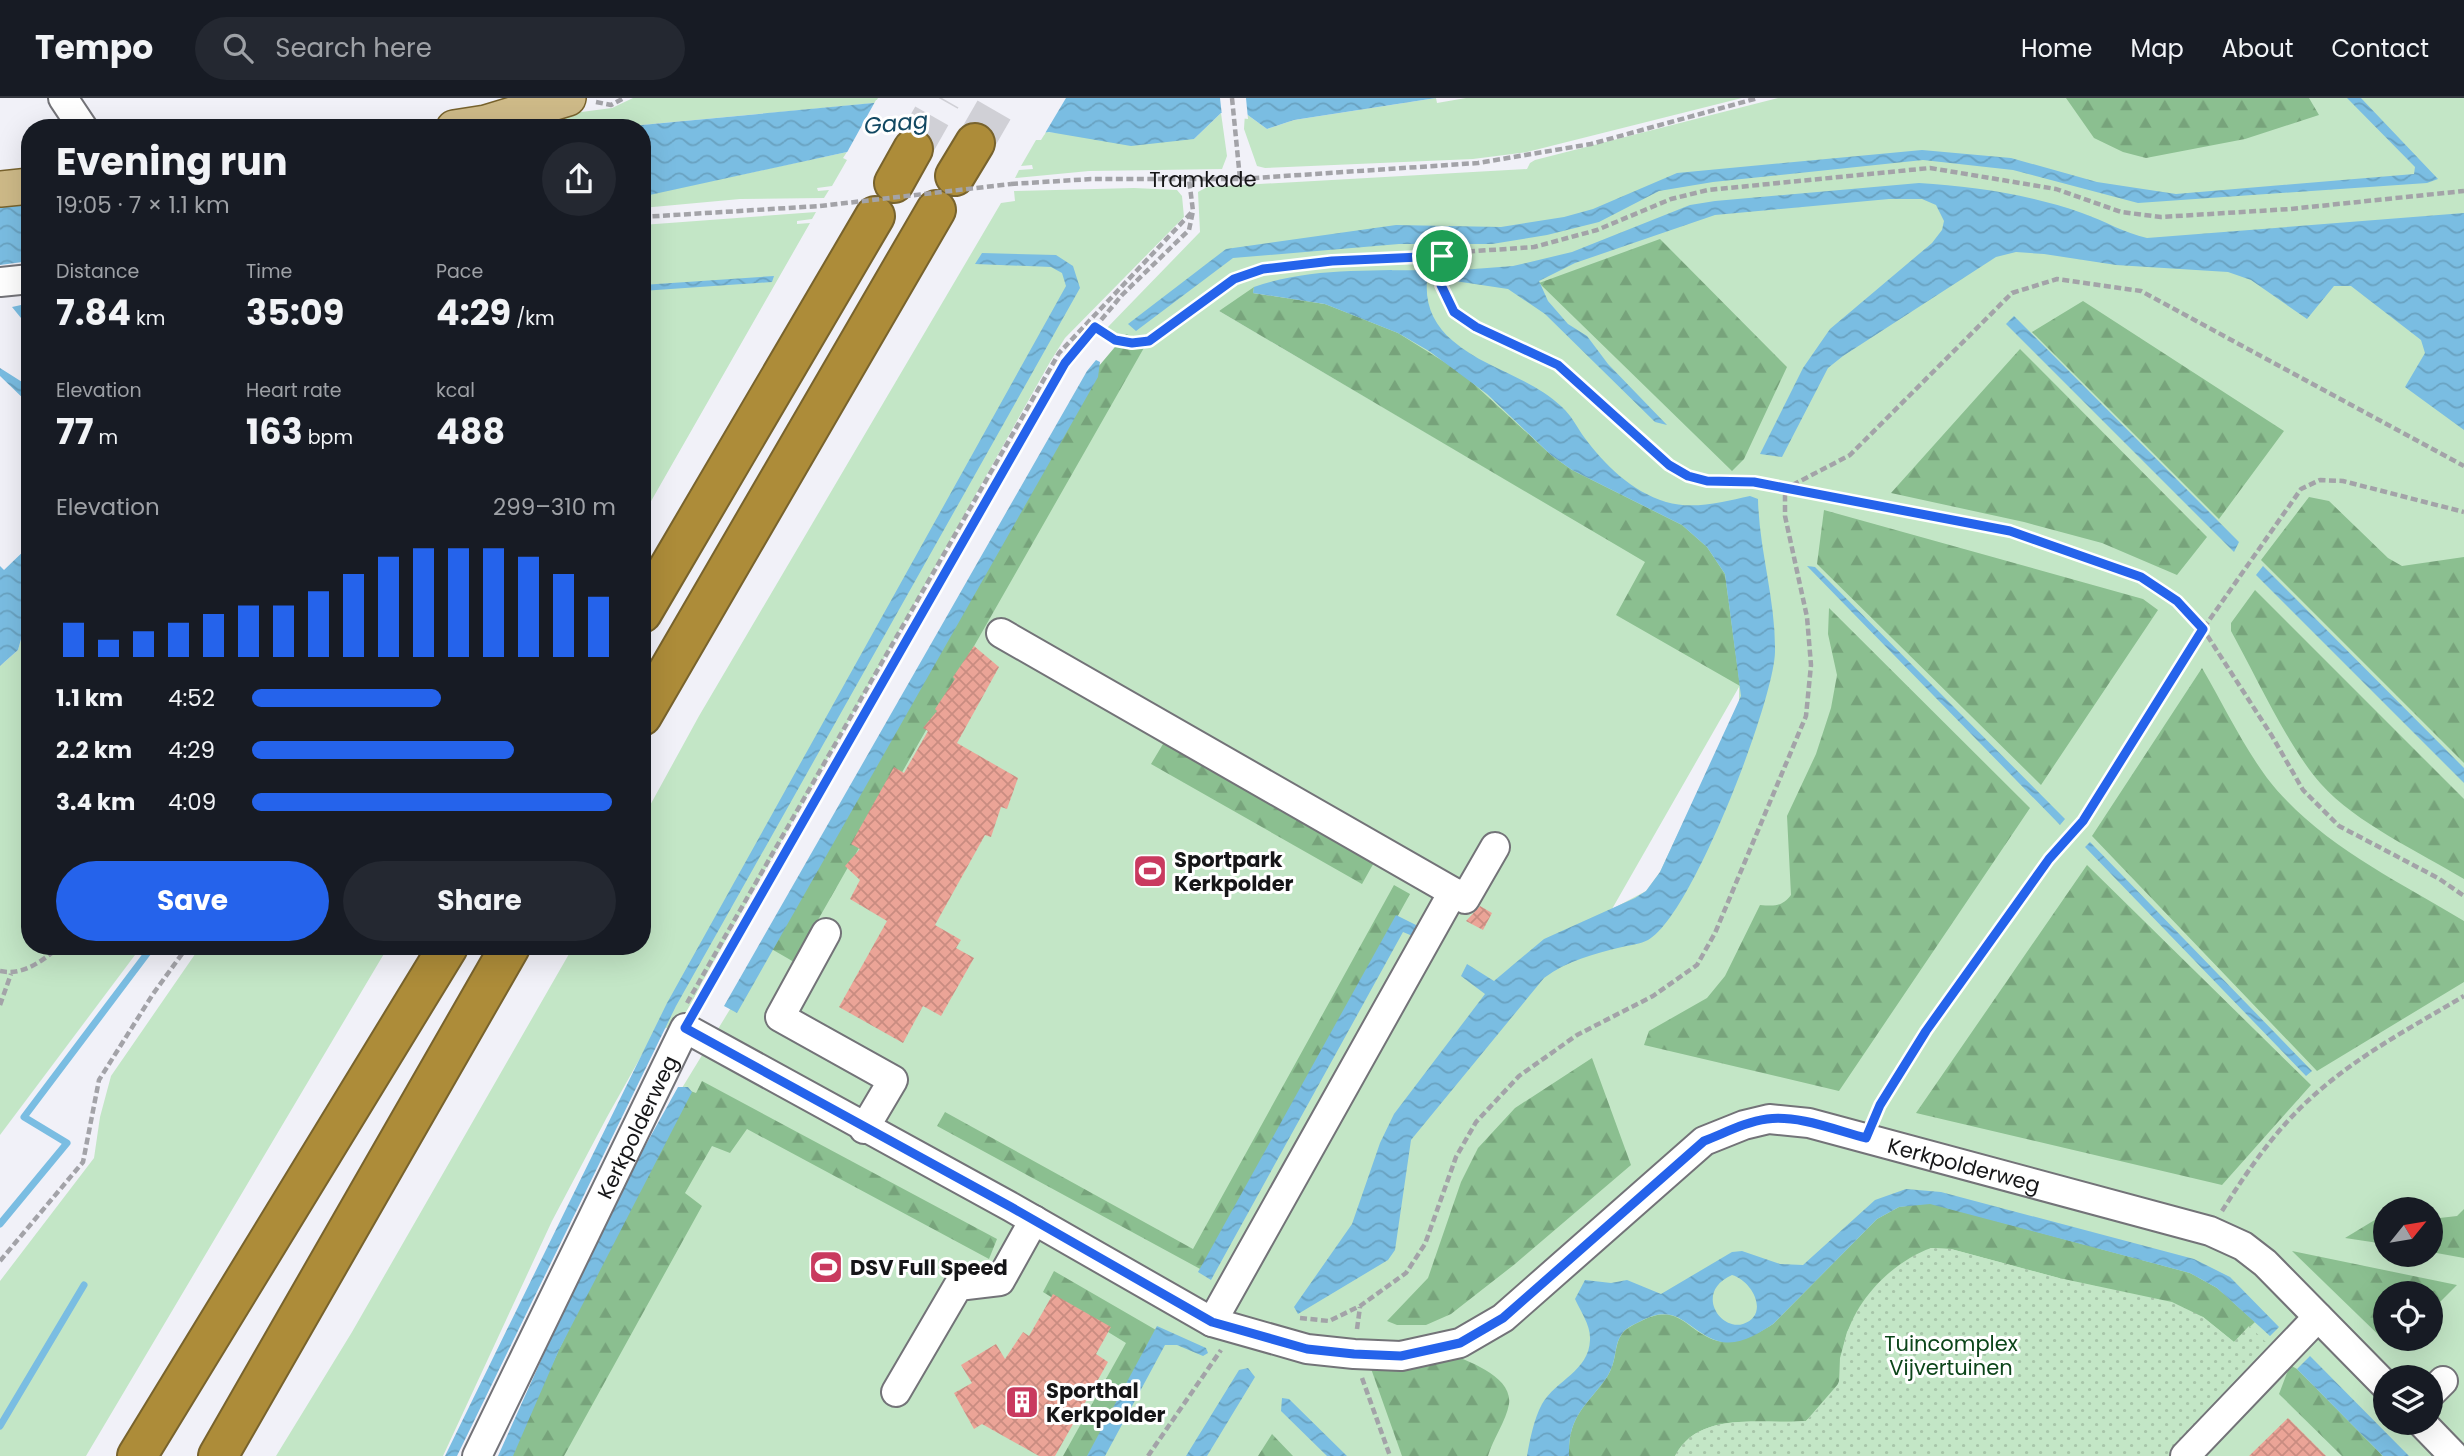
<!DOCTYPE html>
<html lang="en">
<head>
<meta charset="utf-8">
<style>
  body { margin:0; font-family:Poppins,sans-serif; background:#242831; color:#f1f3f6; height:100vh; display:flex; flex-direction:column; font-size:26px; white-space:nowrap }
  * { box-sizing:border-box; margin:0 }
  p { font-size:23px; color:#9ea1a6 }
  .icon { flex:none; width:38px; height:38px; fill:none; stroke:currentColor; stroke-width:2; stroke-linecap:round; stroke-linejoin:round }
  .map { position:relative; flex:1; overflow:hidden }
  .details { position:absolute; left:21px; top:21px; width:630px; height:836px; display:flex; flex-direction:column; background:#171b24; border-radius:28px; box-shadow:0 7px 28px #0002 }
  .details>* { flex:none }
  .needle { width:46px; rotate:60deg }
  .controls { position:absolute; left:2373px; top:1099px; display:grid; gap:14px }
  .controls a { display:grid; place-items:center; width:70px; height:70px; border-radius:50%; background:#171b24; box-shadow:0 7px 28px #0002; font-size:35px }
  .pin { position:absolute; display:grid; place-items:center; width:60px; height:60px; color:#fff; margin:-30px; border:4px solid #fff; border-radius:50%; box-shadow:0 2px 7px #0007 }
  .round { display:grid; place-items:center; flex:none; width:74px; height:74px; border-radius:37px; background:#242831 }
  .headline { display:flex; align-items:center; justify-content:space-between; height:119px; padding:0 35px }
  h1 { font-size:38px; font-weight:700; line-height:52px }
  .stats { display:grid; grid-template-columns:repeat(3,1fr); gap:10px; height:119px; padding:7px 35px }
  .stats div { display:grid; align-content:center }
  .stats b { font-size:35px; font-weight:700 }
  .stats small { font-size:19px; font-weight:400 }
  .stats p { font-size:19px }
  .chart { height:196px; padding:14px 35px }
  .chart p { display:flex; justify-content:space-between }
  .chart svg { width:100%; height:126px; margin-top:7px; stroke:#2563eb; stroke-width:6 }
  .action { display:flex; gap:14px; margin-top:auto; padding:14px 35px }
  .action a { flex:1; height:80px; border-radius:42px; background:#2563eb; color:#fff; font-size:28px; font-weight:700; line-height:80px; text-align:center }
  .action a+a { background:#242831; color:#f1f3f6 }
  ul { padding:0 35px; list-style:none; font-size:23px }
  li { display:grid; grid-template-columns:112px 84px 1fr; align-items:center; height:52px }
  li i { height:18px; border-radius:9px; background:#2563eb }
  header { display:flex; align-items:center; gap:42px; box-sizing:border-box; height:98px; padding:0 35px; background:#171b24; border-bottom:2px solid #363941 }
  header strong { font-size:33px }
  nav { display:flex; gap:38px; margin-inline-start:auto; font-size:24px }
  .search { width:490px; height:63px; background:#242831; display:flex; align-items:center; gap:18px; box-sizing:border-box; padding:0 24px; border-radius:38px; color:#9ea1a6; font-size:26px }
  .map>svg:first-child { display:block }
  .green { fill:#c3e6c6; fill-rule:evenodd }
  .forest { fill:url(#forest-firs) }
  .garden { fill:url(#garden-dots) }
  .water { fill:url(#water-waves); fill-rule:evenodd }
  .pier { fill:#f1f1f8 }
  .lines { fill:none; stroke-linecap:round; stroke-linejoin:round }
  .stream { stroke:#7abde2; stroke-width:7 }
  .building { fill:url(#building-cross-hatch) }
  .highway-tunnel { stroke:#d0d0d6; stroke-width:38; stroke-dasharray:38 19; stroke-linecap:butt }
  .minor-casing { stroke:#737378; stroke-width:32 }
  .major-casing { stroke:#78632d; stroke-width:38 }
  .highway-casing { stroke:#78632d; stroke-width:42 }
  .path { stroke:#a3a3a8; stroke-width:4.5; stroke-dasharray:7 3.5; stroke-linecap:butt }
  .minor { stroke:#fff; stroke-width:28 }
  .major { stroke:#ceba88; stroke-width:35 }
  .highway { stroke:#ad8c39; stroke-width:38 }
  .path-bridge { stroke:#a3a3a8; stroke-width:4.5; stroke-dasharray:7 3.5; stroke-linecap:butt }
  .route-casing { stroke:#fff; stroke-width:14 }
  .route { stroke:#2563eb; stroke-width:9 }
  .labels { text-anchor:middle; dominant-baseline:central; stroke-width:6; stroke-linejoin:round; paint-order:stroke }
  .street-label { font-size:21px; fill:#161618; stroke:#fff }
  .poi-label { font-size:21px; font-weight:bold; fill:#161618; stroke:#fff; text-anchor:start }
  .park-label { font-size:21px; fill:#0b4519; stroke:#fff }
  .water-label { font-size:23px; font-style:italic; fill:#124862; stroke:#fff }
</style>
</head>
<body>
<header>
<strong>Tempo</strong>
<div class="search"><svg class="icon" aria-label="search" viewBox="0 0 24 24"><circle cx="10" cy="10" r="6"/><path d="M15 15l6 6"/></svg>Search here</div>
<nav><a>Home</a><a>Map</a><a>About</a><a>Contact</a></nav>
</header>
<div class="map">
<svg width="2464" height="1358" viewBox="0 0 2464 1358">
  <defs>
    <pattern id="forest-firs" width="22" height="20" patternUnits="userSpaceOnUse" patternTransform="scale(1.75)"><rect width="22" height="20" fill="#8bbf90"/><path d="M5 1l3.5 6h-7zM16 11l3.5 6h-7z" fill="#77a37b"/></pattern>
    <pattern id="garden-dots" width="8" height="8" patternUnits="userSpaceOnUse" patternTransform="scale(1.75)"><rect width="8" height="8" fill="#c3e6c6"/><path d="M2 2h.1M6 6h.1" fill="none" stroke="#a7c5a9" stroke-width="1.8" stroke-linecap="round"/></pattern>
    <pattern id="water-waves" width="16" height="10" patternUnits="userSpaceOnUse" patternTransform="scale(1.75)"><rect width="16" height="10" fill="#7abde2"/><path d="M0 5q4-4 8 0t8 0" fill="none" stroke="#69a2c1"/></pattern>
    <pattern id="building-cross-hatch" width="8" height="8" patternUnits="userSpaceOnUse" patternTransform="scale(1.75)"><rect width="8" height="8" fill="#eba497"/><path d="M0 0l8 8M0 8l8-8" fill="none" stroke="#c98c81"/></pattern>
  </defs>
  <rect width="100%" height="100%" fill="#f1f1f8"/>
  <path class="green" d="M633,0H878L875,5L610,30H527L566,16L612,10Z
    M1436,0L1437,5L1466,0H1742L1527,54L1473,61L1265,70L1257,68L1244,31L1245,15L1267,31L1294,22Z
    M1778,0H2464V1358H509L682,990L768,849L1099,268L1125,237L1114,239L1105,232L1200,134L1198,94L1207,89L1527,71L1530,65L1535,62ZM1253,195L1325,206L1730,513L1219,213ZM1739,589V606L1660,774L1646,793L1612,811ZM2385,1111H2431V1157H2385ZM2385,1195H2431V1241H2385ZM2385,1279H2431V1325H2385Z
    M1221,15L1227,58L1222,71L1089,73L1015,80L1019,72L1033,71L1032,67L1021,68L1036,42H1041L1046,34L1194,41Z
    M847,54L843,60L847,62L832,88L817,90L818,93L829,92L824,100L740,101L642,110V94L645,97Z
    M1134,90L1177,92L1182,98L1184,119L1065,240L1050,264L701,886L683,923L659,933L648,946L607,1019L552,1123L443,1358H276L352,1234L573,849H642V722L699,618L1001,105L1015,103L1014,93Z
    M816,114L812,121L797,123V126L810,125L642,419V127Z
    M30,509V849H141L0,1037V568L18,552Z
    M200,849H388L86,1358H0V1183L94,1060L100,1019L111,978Z"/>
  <path class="forest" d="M2066,0H2309L2319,17L2245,41L2146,60L2123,54L2094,40Z
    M1660,141L1787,269L1744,361L1732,373L1539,185Z
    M1254,189L1253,195L1325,206L1398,235L1462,275L1551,357L1572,372L1682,427L1707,449L1725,476L1740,588L1616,517L1645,464L1219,213Z
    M2083,203L2284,333L2219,421L2032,234Z
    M1126,236L1141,242L1149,241L794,864L768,849L1099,268Z
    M2020,251L2207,439L2177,477L2102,445L2024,424L1891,395Z
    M2309,399L2329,403L2388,460L2402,468L2464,459V665L2261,462Z
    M1824,412L2143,501L2158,512L2041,687L1817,466Z
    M2255,492L2464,701V781C2419,754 2356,725 2321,686C2288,649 2256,578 2231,533V525Z
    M1829,510L2030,710L1839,993L1644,947L1649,933L1707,900L1725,878L1760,807C1774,808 1782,809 1791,797L1787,718L1816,656L1831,610L1837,577L1828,536Z
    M2202,570C2223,606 2242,646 2267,680C2317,745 2396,782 2464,823V884L2317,973L2092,738Z
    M1166,641L1376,761L1362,786L1151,666Z
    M2087,767L2311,987L2222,1087L1916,1015Z
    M1394,787L1410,796L1202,1172L937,1028L945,1014L1193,1151Z
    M1592,960L1631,1067L1515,1166L1451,1216L1426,1227H1397L1387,1223L1428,1180L1461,1084L1478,1050L1515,1010Z
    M702,983L997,1141L989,1161L747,1031L730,1055L712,1048L685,1095L702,1108L564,1358H509L682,990L696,995Z
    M1930,1105L2190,1175L2217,1190L2255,1224L2234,1244L2203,1219L1951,1151L1931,1150L1861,1208L1847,1234L1840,1260L1839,1285L1806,1323C1763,1327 1699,1311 1675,1358H1569C1568,1317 1586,1309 1607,1279C1617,1263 1614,1250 1620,1239C1624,1231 1633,1227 1641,1223C1680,1203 1686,1234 1718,1243C1736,1248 1759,1235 1773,1226L1877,1121L1899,1109Z
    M2464,1111V1160L2431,1154V1121L2457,1118Z
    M2385,1119V1146L2345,1140L2378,1120Z
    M2292,1153L2457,1187L2431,1213V1195H2385V1241H2402L2391,1249Z
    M1054,1173L1156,1232L1092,1358H1063L1126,1245L1043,1194Z
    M1448,1255C1467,1263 1513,1278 1509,1306C1506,1323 1493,1341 1488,1358H1402L1369,1265Z
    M2290,1267L2297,1271L2383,1358H2342L2279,1296Z
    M1272,1336L1293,1358H1258Z"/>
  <path class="garden" d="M1931,1150L1951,1151L2059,1180L2172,1204L2203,1219L2234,1244L2249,1228L2290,1267L2203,1358H1675C1699,1311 1763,1327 1806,1323C1816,1312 1832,1299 1838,1286C1843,1275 1841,1255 1845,1243C1855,1202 1892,1164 1931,1150Z"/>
  <path class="water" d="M926,0H1436L1294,22L1267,31L1245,15H1221L1194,41L1131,48L1049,34L847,54L645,98L642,30H610Z
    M2347,0H2361L2438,81L2427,85L2138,105L2013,72L1923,62L1713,84L1659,93L1599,124L1547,137L1492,146H1399L1233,160L1136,233L1128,226L1226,151L1396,127L1501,129L1564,119L1593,111L1677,75L1922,52L2011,60L2097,84L2176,96L2414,76L2415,69Z
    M1919,85C1973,88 2031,97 2082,115C2105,123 2124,135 2147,140L2464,115V332L2405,289L2425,255L2421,242L2351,188H2334L2307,221L2251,182L2228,174L2116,167L2044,156L2016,154L1996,159L1843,258L1828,270L1782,359L1760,356L1803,270L1830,231L1932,145L1942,132L1944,123L1936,107L1922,101H1889L1715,117L1575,165L1539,183L1548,203L1568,226L1587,238L1608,266L1667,327L1655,324L1545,216L1508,191L1448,182V173L1513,168L1572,154L1690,107L1715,103Z
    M30,99V163L0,167V102Z
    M982,155L1056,157L1073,168L1080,190L676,908L457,1358H445L667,905L1066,188L1062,175L1051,169L975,166Z
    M1432,172L1435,177L1427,183C1425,207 1434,227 1453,243C1485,271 1531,279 1562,309C1571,317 1577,329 1584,339C1605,367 1631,393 1666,404C1693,412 1723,404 1750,398L1758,401C1759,452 1776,503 1775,554C1774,603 1691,820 1648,842C1641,846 1630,847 1622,849C1594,856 1568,862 1544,880L1411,1042L1395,1152L1388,1162L1298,1216L1294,1209L1352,1126L1380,1045L1394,1016L1485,896L1461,878L1467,866L1494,883L1544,841L1635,800L1646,793L1660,774L1741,598L1725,476L1707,449L1682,427L1572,372L1551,357L1487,296L1429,253L1398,235L1325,206L1253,195L1254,189C1311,169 1373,173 1432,172Z
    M774,178L772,184L642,193V187Z
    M30,205V231L12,209Z
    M2014,218L2239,444L2234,454L2006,226Z
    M1096,262L1100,264L1098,279L737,915L724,908L1087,273Z
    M0,270L30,289V307L0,278Z
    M30,447V509L18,552L0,568V468L4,472Z
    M1807,468L1815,469L2065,721L2060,727Z
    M2263,468L2464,670V685L2256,477Z
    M2090,744L2312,973L2306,978L2085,749Z
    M1396,817L1420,829L1415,839L1403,834L1211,1182L1198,1174Z
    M678,989H688L692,994L559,1252L513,1358H498L605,1120Z
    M1906,1091L1941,1094L2194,1161L2230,1179L2279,1229L2270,1238L2217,1190L2190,1175L1930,1106L1899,1109L1877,1121L1773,1226C1758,1236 1738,1249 1718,1243C1687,1233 1679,1203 1641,1223C1633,1227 1624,1230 1620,1239C1614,1249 1617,1263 1607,1279C1586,1309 1568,1317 1569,1358H1527C1530,1341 1534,1321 1542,1306C1556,1282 1589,1273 1590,1242C1591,1228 1581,1214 1575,1201L1585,1182L1611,1185L1627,1182L1661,1196L1732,1154L1742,1153L1780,1166L1803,1167L1875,1102ZM1732,1177C1753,1183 1770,1217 1743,1226C1720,1233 1694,1194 1732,1177Z
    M1157,1228L1206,1250L1208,1255L1203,1258L1177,1247H1165L1105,1358H1087Z
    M2310,1258L2409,1358H2383L2297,1271Z
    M1248,1270L1255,1279L1207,1358H1186L1239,1272Z
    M1282,1300L1289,1301L1347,1358H1327L1281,1313Z"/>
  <path class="pier" d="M899,0H1066L1044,37L845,58L876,2Z
    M1220,0H1246L1248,21L1222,18Z"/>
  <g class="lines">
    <path class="stream" d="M0,1126L67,1045L24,1019L152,849
      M0,1328L84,1187"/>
  </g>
  <path class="building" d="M974,548L999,569L957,645L1018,680L1007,711L1001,709L991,739L985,737L935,827L961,842L956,850L974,860L941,918L923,908L903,945L839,909L887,823L850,801L860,782L845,768L860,751L851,746L894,669L904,675L928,633L923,630L937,613L935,611L955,581L953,579Z
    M1480,808L1492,815L1483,832L1466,823Z
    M1053,1196L1111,1229L1096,1256L1108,1264L1055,1358H1039L982,1326L974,1331L954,1295L972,1285L961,1267L996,1246L1005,1261L1023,1234L1029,1238Z
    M2288,1320L2326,1358H2249Z"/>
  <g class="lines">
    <path class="highway-tunnel" d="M975,45L1001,0
      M913,51L942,0"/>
    <g class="minor-casing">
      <g id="minor">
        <path d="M63,0L83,30"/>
        <path d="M0,184L30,181"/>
        <path d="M1001,535L1453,794"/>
        <path d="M826,835L780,919L893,982L864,1031"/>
        <path d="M1212,1224L1453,794L1465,801L1495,749"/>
        <path d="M896,1294L958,1188L1000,1183L1034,1122"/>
        <path d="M2431,1295L2443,1283"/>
        <path d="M2422,1325L2454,1358"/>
        <path id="s2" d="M477,1358L685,930L1011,1109L1212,1224L1307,1251L1354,1256L1401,1258L1460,1245L1503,1220L1704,1043L1744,1027L1769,1021L1809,1025L2210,1133L2243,1148L2265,1165L2385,1287"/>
        <path d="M2185,1358L2318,1219"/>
      </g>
    </g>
    <g class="major-casing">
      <path id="major" d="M454,30L486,25L568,0
        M0,91L30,88"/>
    </g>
    <g class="highway-casing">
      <path id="highway" d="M955,78L975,45
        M894,85L913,51
        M642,515L875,118
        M642,618L936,112
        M137,1358L448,849
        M218,1358L510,849"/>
    </g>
    <g class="path">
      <path d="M1232,0L1240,81"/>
      <path d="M596,4L611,7L624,0"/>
      <path id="s1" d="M1011,86L1091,81H1240L1478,65L1591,46L1758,0"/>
      <path d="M642,119L820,108"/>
      <path d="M1442,158L1441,187L1454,214L1476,229L1558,267L1669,367L1688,378L1707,383L1754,384L2010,433L2141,479L2177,503L2203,531L2272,638L2303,692L2339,728L2438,780L2464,798"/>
      <path d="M1095,229C1114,241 1126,246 1149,243L1234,181L1263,171L1332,163L1534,149L1597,132L1671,101L1708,92L1930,70L2056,91L2121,114L2161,119L2290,111L2464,93"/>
      <path d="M0,873C23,878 42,863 59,849"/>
      <path d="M687,905L1059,255L1192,114"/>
      <path d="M0,907L11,876"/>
      <path d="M697,909L1065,265L1122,197L1189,132L1193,113L1189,81"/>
      <path d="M1876,1017L1926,933L2049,761L2083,723L2203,531L2301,391L2320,382L2343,383L2464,414"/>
      <path d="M2222,1113C2248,1072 2276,1031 2312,999C2357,958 2412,929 2464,898"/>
      <path d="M0,1163L83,1064L99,982L153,896L187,849"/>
      <path d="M1300,1220L1329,1223L1360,1208L1406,1175L1425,1146L1456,1059L1476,1024L1519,978L1577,937L1653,898L1697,867L1715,835L1806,618L1811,567L1807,519L1785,418V391L1850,357L2012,195L2057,181L2141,193L2464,368"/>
      <path d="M1357,1231L1360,1209"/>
      <path d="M1362,1280L1390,1358"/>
      <path d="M1148,1358L1221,1252"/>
    </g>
    <use href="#minor" class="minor"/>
    <use href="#major" class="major"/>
    <use href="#highway" class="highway"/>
    <path class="path-bridge" d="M820,108L1011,86"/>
  </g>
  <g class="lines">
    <g class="route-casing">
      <path id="route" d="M1442,158L1441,187L1454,214L1476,229L1558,267L1669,367L1688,378L1707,383L1754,384L2010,433L2141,479L2177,503L2203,531L2083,723L2049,761L1926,933L1880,1007L1866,1040C1835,1032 1799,1017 1767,1021C1745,1024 1725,1035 1704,1043L1503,1220L1460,1245L1401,1258L1354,1256L1307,1251L1212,1224L1011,1109L685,930L1065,265L1095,229L1115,242L1132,245L1149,243L1234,181L1263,171L1332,163Z"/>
    </g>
    <use href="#route" class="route"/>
  </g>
  <defs>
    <g id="stadium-square" transform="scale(1.75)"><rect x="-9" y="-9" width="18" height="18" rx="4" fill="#c93a5f" stroke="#fff"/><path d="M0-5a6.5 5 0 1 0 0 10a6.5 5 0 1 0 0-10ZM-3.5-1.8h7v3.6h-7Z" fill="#fff"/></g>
    <g id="building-square" transform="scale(1.75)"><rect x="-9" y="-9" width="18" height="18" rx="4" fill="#c93a5f" stroke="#fff"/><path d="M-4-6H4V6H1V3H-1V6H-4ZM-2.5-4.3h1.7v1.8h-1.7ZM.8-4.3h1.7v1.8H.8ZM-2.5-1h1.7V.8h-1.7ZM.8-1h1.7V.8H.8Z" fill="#fff"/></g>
  </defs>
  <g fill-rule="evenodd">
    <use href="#stadium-square" x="1150" y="773"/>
    <use href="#stadium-square" x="826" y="1169"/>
    <use href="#building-square" x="1022" y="1304"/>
  </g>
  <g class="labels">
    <g class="street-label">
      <text stroke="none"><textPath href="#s1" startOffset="192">Tramkade</textPath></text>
      <text stroke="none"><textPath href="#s2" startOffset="366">Kerkpolderweg</textPath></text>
      <text stroke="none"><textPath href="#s2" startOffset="1920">Kerkpolderweg</textPath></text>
    </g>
    <g class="poi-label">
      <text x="1174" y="761">Sportpark<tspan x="1174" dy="24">Kerkpolder</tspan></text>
      <text x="850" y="1169">DSV Full Speed</text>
      <text x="1046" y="1292">Sporthal<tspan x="1046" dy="24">Kerkpolder</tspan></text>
    </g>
    <g class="park-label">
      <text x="1951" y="1245">Tuincomplex<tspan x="1951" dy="24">Vijvertuinen</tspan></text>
    </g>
    <g class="water-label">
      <text transform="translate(896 25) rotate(-6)">Gaag</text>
    </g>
  </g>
</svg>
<div class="controls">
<a><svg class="needle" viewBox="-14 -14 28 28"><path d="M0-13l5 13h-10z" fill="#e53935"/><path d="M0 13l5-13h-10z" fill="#9ea1a6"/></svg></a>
<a><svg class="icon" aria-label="locate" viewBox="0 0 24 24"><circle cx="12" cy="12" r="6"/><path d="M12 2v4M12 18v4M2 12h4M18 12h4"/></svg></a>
<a><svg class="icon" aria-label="layers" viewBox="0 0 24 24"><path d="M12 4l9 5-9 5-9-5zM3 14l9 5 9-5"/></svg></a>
</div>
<div class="pin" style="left:1442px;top:158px;background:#1e9e55"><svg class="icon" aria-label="arrive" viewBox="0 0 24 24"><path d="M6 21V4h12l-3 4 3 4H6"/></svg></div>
<section class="details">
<div class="headline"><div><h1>Evening run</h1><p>19:05 · 7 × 1.1 km</p></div><a class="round"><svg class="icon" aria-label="share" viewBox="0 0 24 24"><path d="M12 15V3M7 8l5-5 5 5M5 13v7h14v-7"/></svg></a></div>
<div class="stats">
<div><p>Distance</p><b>7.84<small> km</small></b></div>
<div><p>Time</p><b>35:09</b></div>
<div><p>Pace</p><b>4:29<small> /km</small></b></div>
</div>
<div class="stats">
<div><p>Elevation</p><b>77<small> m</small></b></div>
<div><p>Heart rate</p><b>163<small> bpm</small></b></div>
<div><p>kcal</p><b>488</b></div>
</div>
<div class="chart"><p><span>Elevation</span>299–310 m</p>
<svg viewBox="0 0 160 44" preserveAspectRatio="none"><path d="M5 44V32M15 44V38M25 44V35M35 44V32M45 44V29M55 44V26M65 44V26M75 44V21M85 44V15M95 44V9M105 44V6M115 44V6M125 44V6M135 44V9M145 44V15M155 44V23"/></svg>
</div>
<ul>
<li><b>1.1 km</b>4:52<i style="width:52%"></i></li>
<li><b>2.2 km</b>4:29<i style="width:72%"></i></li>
<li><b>3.4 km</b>4:09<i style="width:99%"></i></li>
</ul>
<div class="action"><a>Save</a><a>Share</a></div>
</section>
</div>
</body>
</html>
